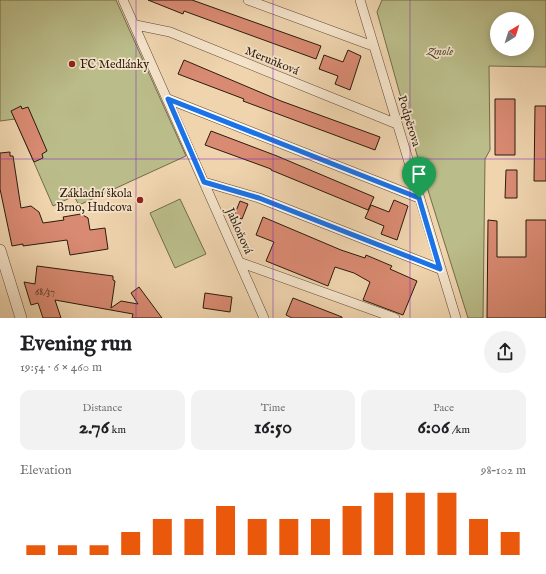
<!DOCTYPE html>
<html lang="en">
<head>
<meta charset="utf-8">
<style>
  body { margin:0; font-family:"IM FELL English",serif; background:#f2f2f2; color:#202124; height:100vh; display:flex; flex-direction:column; font-size:15px; white-space:nowrap }
  * { box-sizing:border-box; margin:0 }
  p { font-size:13px; color:#757577 }
  .icon { flex:none; width:22px; height:22px; fill:none; stroke:currentColor; stroke-width:2; stroke-linecap:round; stroke-linejoin:round }
  .map { position:relative; height:318px; overflow:hidden }
  .panel { display:flex; flex-direction:column; background:#fff; flex:1 }
  .panel>* { flex:none }
  .needle { width:26px; rotate:38deg }
  .fabs { position:absolute; left:490px; top:12px; display:grid; gap:8px }
  .fabs a { display:grid; place-items:center; width:44px; height:44px; border-radius:50%; background:#fff; box-shadow:0 2px 10px #0003; font-size:20px }
  .pin { position:absolute; display:grid; place-items:center; width:34px; height:34px; color:#fff; margin:-41px -17px; border-radius:50% 50% 50% 0; rotate:-45deg; box-shadow:0 0 4px #0007 }
  .pin .icon { rotate:45deg }
  .round { display:grid; place-items:center; flex:none; width:42px; height:42px; border-radius:21px; background:#f2f2f2 }
  .overview { display:flex; align-items:center; justify-content:space-between; height:68px; padding:0 20px }
  h1 { font-size:22px; font-weight:700; line-height:30px }
  .figures { display:grid; grid-template-columns:repeat(3,1fr); gap:6px; height:68px; padding:4px 20px }
  .figures div { display:grid; align-content:center; border-radius:10px; background:#f2f2f2; text-align:center }
  .figures b { font-size:20px; font-weight:700 }
  .figures small { font-size:11px; font-weight:400 }
  .figures p { font-size:11px }
  .chart { height:112px; padding:8px 20px }
  .chart p { display:flex; justify-content:space-between }
  .chart svg { width:100%; height:72px; margin-top:4px; stroke:#ea580c; stroke-width:6 }
  .map>svg:first-child { display:block }
  .green { fill:#babc89; stroke:#726c4b; fill-rule:evenodd }
  .building { fill:#d98a72; stroke:#2b1b0d }
  .lines { fill:none; stroke-linecap:round; stroke-linejoin:round }
  .minor-casing { stroke:#5c4935; stroke-width:10 }
  .tertiary-casing { stroke:#5c4935; stroke-width:12 }
  .minor { stroke:#f5e3ca; stroke-width:9 }
  .tertiary { stroke:#f5e3ca; stroke-width:11 }
  .route-casing { stroke:#fff; stroke-width:8 }
  .route { stroke:#1a73e8; stroke-width:5 }
  .grid { fill:none; stroke:#7b2cbf; stroke-width:1; stroke-opacity:0.55 }
  .poi-dot { fill:#8f2418; stroke:#f5e3ca; stroke-width:1.5 }
  .labels { text-anchor:middle; dominant-baseline:central; stroke-width:3.5; stroke-linejoin:round; paint-order:stroke }
  .number-label { font-size:10px; fill:#563726 }
  .park-label { font-size:12px; font-style:italic; fill:#564b32; stroke:#f5e3ca }
  .street-label { font-size:12px; fill:#2b1b0d; stroke:#f5e3ca }
  .poi-label { font-size:12px; fill:#2b1b0d; stroke:#f5e3ca; text-anchor:start }
</style>
</head>
<body>
<div class="map">
<svg width="546" height="318" viewBox="0 0 546 318">
  <rect width="100%" height="100%" fill="#efd4ae"/>
  <filter id="stains"><feTurbulence type="fractalNoise" baseFrequency=".005" numOctaves="4"/><feColorMatrix values="0 0 0 0 .2 0 0 0 0 .09 0 0 0 0 .02 0 0 0 .5 -.17"/></filter>
  <radialGradient id="worn" r=".72"><stop offset=".6" stop-color="#630" stop-opacity="0"/><stop offset="1" stop-color="#630" stop-opacity=".3"/></radialGradient>
  <path class="green" d="M0,0H116L186,156L79,205L74,196L53,206L15,119L0,121Z
    M382,0H546V67L489,66L490,150L485,159L483,318H468L417,155L377,12ZM497,19H527V49H497Z
    M180,199L206,254L175,268L150,213Z"/>
  <path class="building" d="M148,0H192L321,46L316,59L184,11L183,14Z
    M348,50L361,56L350,90L335,84L338,76L319,69L324,55L343,62Z
    M184,60L281,101L380,137L375,150L243,101L244,99L178,74Z
    M495,99H515V155H495Z
    M21,106L22,109L28,107L47,151L42,154L43,158L34,162L11,111Z
    M535,106H546V181H534Z
    M211,131L277,156L374,197L368,210L271,170V169L205,145Z
    M10,152V156H13L21,208L31,206L39,212L43,223L64,220L63,217L81,214L88,218L90,230L105,228L108,249L70,255L67,240L23,246V244L12,246L0,189V153Z
    M506,170H517V198H505Z
    M394,200L408,206L397,240L381,234L384,226L365,218L371,205L389,212Z
    M240,201L248,204L242,219L234,216Z
    M263,217L341,250L365,258L366,255L392,266L390,269L417,281L403,315L363,300L370,282L354,273L335,267L328,286L266,261L274,242L256,235Z
    M488,220L497,221V257H526V220H546V318H487Z
    M37,266L113,276V280L115,281L111,308L121,301L138,304L131,293L139,287L162,318H132L133,314L55,300L61,318H43L38,303L31,305L24,282L35,284Z
    M205,293L232,297L230,312L203,308Z
    M293,298L342,317V318H292L286,315Z"/>
  <g class="lines">
    <g class="minor-casing">
      <path id="minor" d="M123,0L264,318
        M248,0L373,46
        M360,0L456,318
        M136,25L170,32L397,124
        M168,99L419,198
        M204,182L259,198L440,269
        M239,262L395,318"/>
    </g>
    <g class="tertiary-casing">
      <path id="tertiary" d="M0,250L21,318"/>
    </g>
    <use href="#minor" class="minor"/>
    <use href="#tertiary" class="tertiary"/>
  </g>
  <g class="lines">
    <g class="route-casing">
      <path id="route" d="M168,99L419,198L440,269L259,198L204,182Z"/>
    </g>
    <use href="#route" class="route"/>
  </g>
  <path class="grid" d="M136,0V318M273,0V318M410,0V318M0,159H546"/>
  <g class="poi-dot">
    <circle cx="72" cy="64" r="4"/>
    <circle cx="140" cy="200" r="4"/>
  </g>
  <g class="labels">
    <g class="number-label">
      <text x="45" y="292">68/37</text>
    </g>
    <g class="park-label">
      <text x="440" y="51">Zmole</text>
    </g>
    <g class="street-label">
      <text transform="translate(272 61) rotate(22)">Meruňková</text>
      <text transform="translate(409 121) rotate(73)">Podpěrova</text>
      <text transform="translate(239 231) rotate(66)">Jabloňová</text>
    </g>
    <g class="poi-label">
      <text x="80" y="64">FC Medlánky</text>
      <text x="132" y="193" text-anchor="end">Základní škola<tspan x="132" dy="14">Brno, Hudcova</tspan></text>
    </g>
  </g>
  <rect width="100%" height="100%" filter="url(#stains)"/>
  <rect width="100%" height="100%" fill="url(#worn)"/>
</svg>
<div class="fabs">
<a><svg class="needle" viewBox="-14 -14 28 28"><path d="M0-13l5 13h-10z" fill="#e53935"/><path d="M0 13l5-13h-10z" fill="#757577"/></svg></a>
</div>
<div class="pin" style="left:419px;top:198px;background:#1e9e55"><svg class="icon" aria-label="arrive" viewBox="0 0 24 24"><path d="M6 21V4h12l-3 4 3 4H6"/></svg></div>
</div>
<section class="panel">
<div class="overview"><div><h1>Evening run</h1><p>19:54 · 6 × 460 m</p></div><a class="round"><svg class="icon" aria-label="share" viewBox="0 0 24 24"><path d="M12 15V3M7 8l5-5 5 5M5 13v7h14v-7"/></svg></a></div>
<div class="figures">
<div><p>Distance</p><b>2.76<small> km</small></b></div>
<div><p>Time</p><b>16:50</b></div>
<div><p>Pace</p><b>6:06<small> /km</small></b></div>
</div>
<div class="chart"><p><span>Elevation</span>98–102 m</p>
<svg viewBox="0 0 160 44" preserveAspectRatio="none"><path d="M5 44V38M15 44V38M25 44V38M35 44V30M45 44V22M55 44V22M65 44V14M75 44V22M85 44V22M95 44V22M105 44V14M115 44V6M125 44V6M135 44V6M145 44V22M155 44V30"/></svg>
</div>
</section>
</body>
</html>
